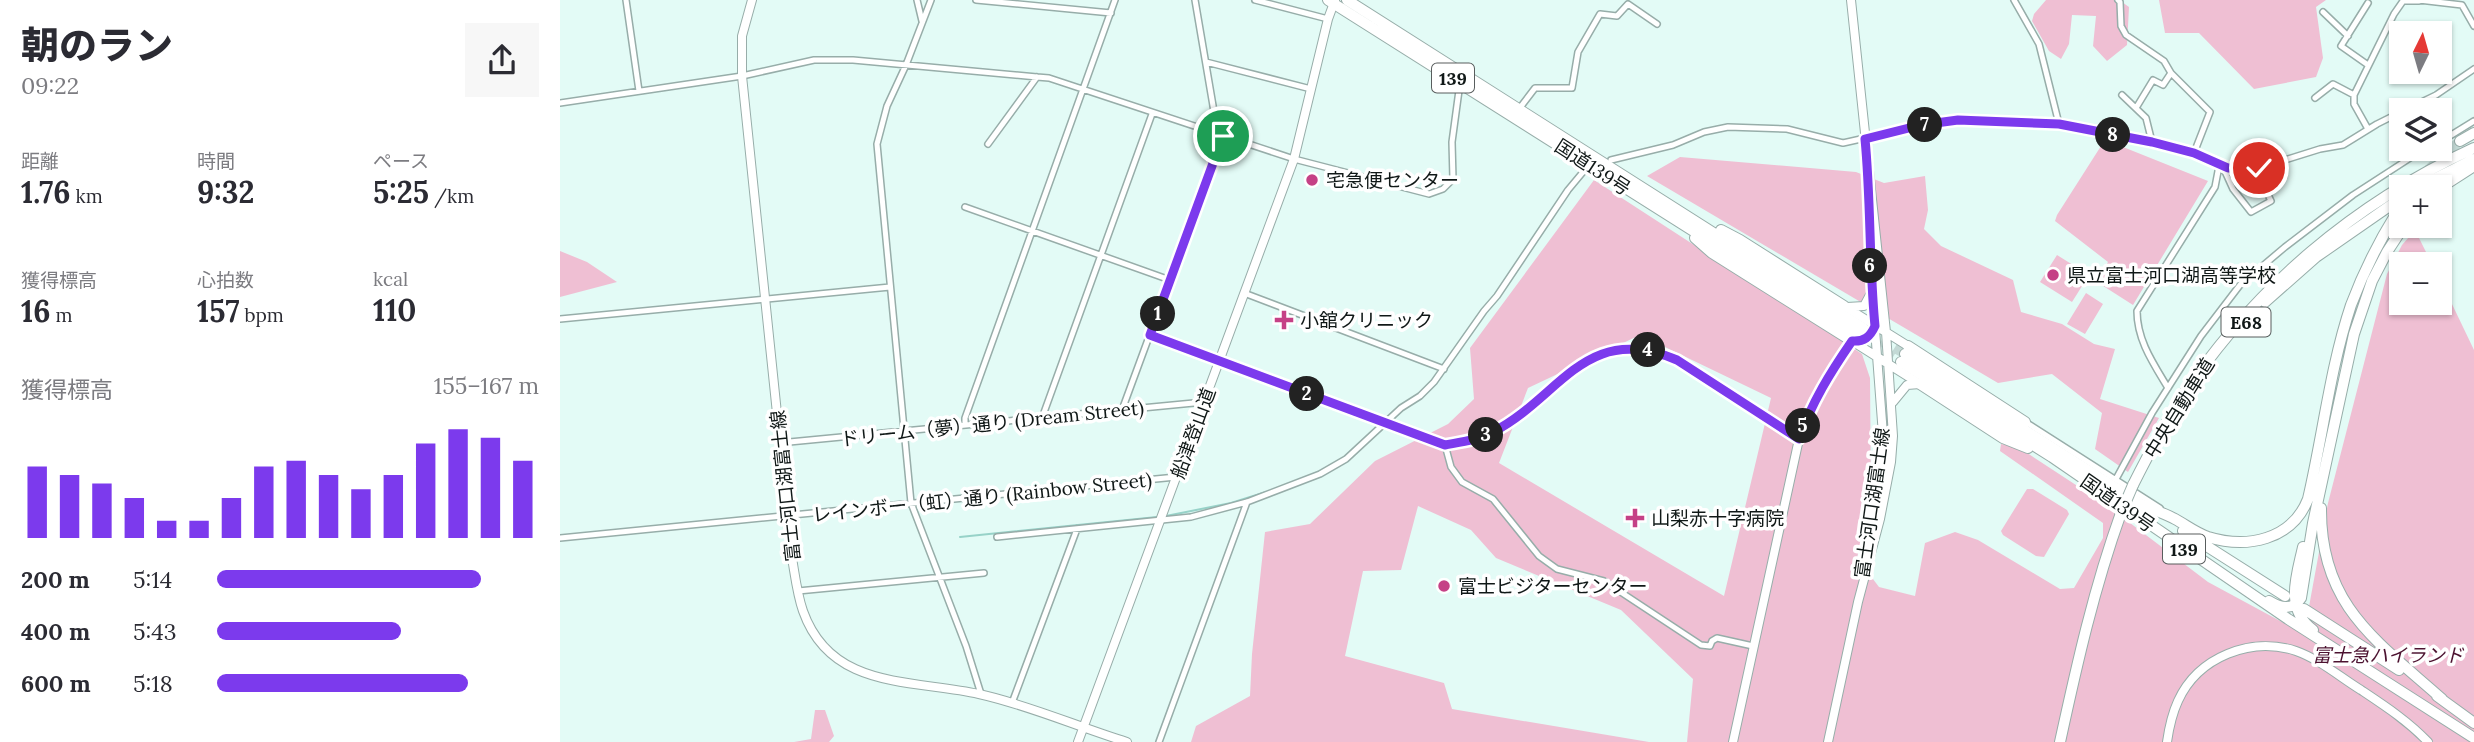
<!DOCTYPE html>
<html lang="ja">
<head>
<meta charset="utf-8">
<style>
  body { margin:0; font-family:Lora,"Noto Sans JP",serif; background:#f7f7f7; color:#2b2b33; height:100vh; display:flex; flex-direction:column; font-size:26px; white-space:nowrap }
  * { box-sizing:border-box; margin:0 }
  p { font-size:23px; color:#7c7c81 }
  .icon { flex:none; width:38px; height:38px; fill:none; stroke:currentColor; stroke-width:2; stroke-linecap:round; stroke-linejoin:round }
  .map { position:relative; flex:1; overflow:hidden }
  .details { display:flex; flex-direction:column; background:#fff; width:560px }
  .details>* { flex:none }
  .needle { width:46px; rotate:5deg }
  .controls { position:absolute; left:1829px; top:21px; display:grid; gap:14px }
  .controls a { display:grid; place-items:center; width:63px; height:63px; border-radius:0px; background:#fff; box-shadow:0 2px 5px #0004; font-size:35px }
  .pin { position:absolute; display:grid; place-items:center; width:60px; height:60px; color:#fff; margin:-30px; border:4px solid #fff; border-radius:50%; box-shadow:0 2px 7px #0007 }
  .km { position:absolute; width:35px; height:35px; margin:-18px; border-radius:50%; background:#222; color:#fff; font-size:19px; line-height:35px; text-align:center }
  .round { display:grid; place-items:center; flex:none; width:74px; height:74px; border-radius:0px; background:#f7f7f7 }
  .overview { display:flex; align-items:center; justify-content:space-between; height:119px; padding:0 21px }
  h1 { font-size:38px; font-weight:800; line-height:52px }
  .stats { display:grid; grid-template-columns:repeat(3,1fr); gap:10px; height:119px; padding:7px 21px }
  .stats div { display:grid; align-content:center }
  .stats b { font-size:30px; font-weight:800 }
  .stats small { font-size:19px; font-weight:400 }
  .stats p { font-size:19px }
  .chart { height:196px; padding:14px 21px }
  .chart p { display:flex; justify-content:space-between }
  .chart svg { width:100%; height:126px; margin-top:7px; stroke:#7c3aed; stroke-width:6 }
  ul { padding:0 21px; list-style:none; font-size:23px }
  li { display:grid; grid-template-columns:112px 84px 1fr; align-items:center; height:52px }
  li i { height:18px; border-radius:9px; background:#7c3aed }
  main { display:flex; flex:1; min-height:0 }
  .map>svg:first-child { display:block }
  .green { fill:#efbfd3; fill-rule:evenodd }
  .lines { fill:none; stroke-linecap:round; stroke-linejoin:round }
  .stream { stroke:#97d2c8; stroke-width:2 }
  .highway-tunnel { stroke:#c3d9d5; stroke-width:10; stroke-dasharray:10 5; stroke-linecap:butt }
  .street-casing { stroke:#97ada9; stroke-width:8 }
  .secondary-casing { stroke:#97ada9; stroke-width:10 }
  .highway-casing { stroke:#97ada9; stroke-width:12 }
  .street { stroke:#fff; stroke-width:5 }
  .secondary { stroke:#fff; stroke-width:8 }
  .highway { stroke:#fff; stroke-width:10 }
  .highway-bridge-casing { stroke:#97ada9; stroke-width:12; stroke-linecap:butt }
  .highway-bridge { stroke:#fff; stroke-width:10 }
  .route-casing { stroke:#fff; stroke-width:14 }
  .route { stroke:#7c3aed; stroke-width:9 }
  .poi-dot { fill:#c54186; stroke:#fff; stroke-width:2.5 }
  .labels { text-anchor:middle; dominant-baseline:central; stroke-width:7; stroke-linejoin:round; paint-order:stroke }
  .shield { fill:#fff; stroke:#585d5d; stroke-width:2 }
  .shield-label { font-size:18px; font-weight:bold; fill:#101817 }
  .street-label { font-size:19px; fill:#101817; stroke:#fff }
  .poi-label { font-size:19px; fill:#101817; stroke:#fff; text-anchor:start }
  .park-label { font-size:19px; font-style:italic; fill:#4c1230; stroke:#fff }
</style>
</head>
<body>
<main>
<section class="details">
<div class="overview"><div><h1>朝のラン</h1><p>09:22</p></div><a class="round"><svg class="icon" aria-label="share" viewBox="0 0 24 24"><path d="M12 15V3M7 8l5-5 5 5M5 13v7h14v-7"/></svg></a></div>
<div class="stats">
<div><p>距離</p><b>1.76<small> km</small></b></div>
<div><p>時間</p><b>9:32</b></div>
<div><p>ペース</p><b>5:25<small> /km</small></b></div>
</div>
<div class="stats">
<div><p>獲得標高</p><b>16<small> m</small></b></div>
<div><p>心拍数</p><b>157<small> bpm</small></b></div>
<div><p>kcal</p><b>110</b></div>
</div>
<div class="chart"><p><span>獲得標高</span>155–167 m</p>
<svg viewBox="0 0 160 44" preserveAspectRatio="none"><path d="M5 44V19M15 44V22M25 44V25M35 44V30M45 44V38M55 44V38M65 44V30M75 44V19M85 44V17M95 44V22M105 44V27M115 44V22M125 44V11M135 44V6M145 44V9M155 44V17"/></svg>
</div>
<ul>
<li><b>200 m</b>5:14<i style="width:82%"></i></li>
<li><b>400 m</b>5:43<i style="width:57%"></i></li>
<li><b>600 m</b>5:18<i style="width:78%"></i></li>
</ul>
</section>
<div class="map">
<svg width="1914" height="742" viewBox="0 0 1914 742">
  <rect width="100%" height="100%" fill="#e3fbf6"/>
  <path class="green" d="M1486,0H1559L1569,7L1567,45L1547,61L1533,46L1536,16L1512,15L1509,44L1501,59L1489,51L1472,21L1474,14Z
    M1599,0H1766L1756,7L1763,58L1756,77L1694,89L1639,33H1605Z
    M1558,145L1648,181L1573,305L1537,282L1548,262L1495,221L1497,215L1541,146Z
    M1120,157L1296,172L1324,183L1365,176L1368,210L1364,229L1381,246L1453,280L1461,312L1502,324L1534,344L1555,349L1540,399L1599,418L1568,472L1535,449L1542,413L1492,374L1438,383L1087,176Z
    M1034,180L1302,354L1310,378L1311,497L1297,558L1319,587L1355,596L1365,543L1395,532L1418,540L1500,589L1514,588L1543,538V523L1440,451L1441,444L1458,447L1545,504L1648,582L1744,634L1768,503L1827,274L1842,245L1855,230L1872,264H1841V303H1880V279L1914,350V742H1127L1133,679L1061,610L936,558L911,530L858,506L841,570L803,571L785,656L884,683L892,709L1089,742H631L636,726L690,696L692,654L705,532L750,524L815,461L888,424L914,399L910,348ZM1080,335L1211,398L1164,596L939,463L968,388Z
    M0,251L27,262L57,282L0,297Z
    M1497,255L1529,275L1512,302L1480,282Z
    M1526,293L1543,304L1525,334L1507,324Z
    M1467,489H1473L1507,510L1509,514L1484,557L1476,556L1443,535L1441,531Z
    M255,710H265L274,736L269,742H234L251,739Z"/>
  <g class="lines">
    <path class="stream" d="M606,516L671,503L706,492
      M400,537L597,517"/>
    <path class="highway-tunnel" d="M1868,170L1900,141
      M1309,332L1345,354
      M1299,336L1341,362"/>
    <g class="street-casing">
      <path id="street" d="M66,0L79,91
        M357,0L362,21
        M371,0L346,65L327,106L317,144L351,503L406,646L421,694
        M416,0L551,13
        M635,0L658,135
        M695,0L768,19
        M1454,0L1479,44L1499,124
        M1558,0L1560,2L1561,26L1566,35L1604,61L1611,73L1650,112L1634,153
        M1859,0L1902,5L1914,26
        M1808,3L1781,46L1808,65
        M1763,12L1788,36
        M646,62L751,89
        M1562,95L1586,118L1592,142
        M1794,95L1834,14L1843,1H1859
        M1755,98L1773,84L1794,95V104L1808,129
        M0,103L182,76L254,60H293L477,77L489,78L734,159L869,194L883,189L893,179L892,142L900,83
        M1576,108L1593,80L1603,85L1611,73
        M959,109L975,88H1012L1018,52L1040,14L1057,16L1068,4L1097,24
        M1845,110L1876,95L1914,69
        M1880,142L1914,121
        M428,144L477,77
        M1051,160L1113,145L1144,132L1168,127L1227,129L1283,143L1381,121L1412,120L1499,124L1592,142L1634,153L1668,168H1699L1760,149L1783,145L1817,124L1841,112
        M1663,167L1673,189L1691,212L1711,201L1695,168
        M405,207L610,280
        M684,293L884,369
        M0,319L330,287
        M590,335L659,361
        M1608,388C1593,363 1577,340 1577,311L1655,187L1659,166
        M562,410L663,136
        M482,418L592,114
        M1467,423L1600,508
        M405,425V418L555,0
        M219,443L644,402
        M885,445L891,467L902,482L933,499L979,556L997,569L1044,581L1141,645L1150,646L1152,641L1157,638L1193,646
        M1556,479L1592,413L1641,336L1680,285L1725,247L1793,195L1864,149
        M437,537L631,517L687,502L760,474L786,459L841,408L860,396L874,382L924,311L937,296L1008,190L1023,172
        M0,538L616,477
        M238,591L424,573
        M452,703L517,529
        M599,742L687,502"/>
    </g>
    <g class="secondary-casing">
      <path id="secondary" d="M192,0L182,36V76L232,558C235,575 237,594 243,611C271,690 351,679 419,694C469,705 518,727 567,742
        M1284,306L1348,346
        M1287,307L1304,306L1311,293
        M1292,341L1360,384
        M1292,341C1303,342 1310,337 1315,328
        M659,361C712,381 766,401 819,421C835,427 870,443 885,445C891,445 900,442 906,441C992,425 1009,315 1117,360L1239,439
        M1333,402L1347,385L1360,384
        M1302,569L1323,435L1310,263V231
        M518,742L734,159L768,19L775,0
        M1173,742L1239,439L1256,397L1292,341
        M1268,742L1298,602L1320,519L1331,462L1333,436L1326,332L1291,0
        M1607,742C1609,728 1612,714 1618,701C1638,657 1691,636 1736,651C1759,659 1780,677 1801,690C1825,706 1848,721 1868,742"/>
    </g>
    <g class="highway-casing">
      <path id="highway" d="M768,0L1298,335
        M787,0L1303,328
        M1900,141L1914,133
        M1859,187L1914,159
        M1880,188L1914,166
        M1161,230L1180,240L1284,306
        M1135,238L1152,253L1292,341
        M1705,302L1756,257L1841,198
        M1348,346L1465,422
        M1345,354L1584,506
        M1341,362L1492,457L1728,619L1914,738
        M1360,384L1443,438L1468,448
        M1573,485C1588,455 1604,425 1622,397C1695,287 1795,203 1914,148
        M1580,504C1591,509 1604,513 1615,519C1626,525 1636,533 1648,537C1687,549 1732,540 1748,499C1763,435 1770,368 1791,305C1803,273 1818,243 1836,214
        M1761,508C1760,606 1817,641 1882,699
        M1623,531L1725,596
        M1743,547C1737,575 1724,609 1753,630
        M1709,601C1720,608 1733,611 1741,598L1753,523L1794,334L1812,281L1827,252L1844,226
        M1744,609L1839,670
        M1877,696L1914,723
        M1500,742C1517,664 1534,588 1561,513"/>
    </g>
    <use href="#street" class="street"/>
    <use href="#secondary" class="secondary"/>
    <use href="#highway" class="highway"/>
    <g class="highway-bridge-casing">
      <path id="highway-bridge" d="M1561,513L1573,485"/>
    </g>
    <use href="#highway-bridge" class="highway-bridge"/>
  </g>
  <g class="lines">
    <g class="route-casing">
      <path id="route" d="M663,136L590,335L885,445C901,442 918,440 933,432C1001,397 1025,321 1117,360L1239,439C1252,402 1270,373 1292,341C1304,342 1310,337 1315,326C1309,264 1311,201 1305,139L1361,125L1398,120L1499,124L1592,142L1634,153L1668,168H1699"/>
    </g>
    <use href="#route" class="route"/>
  </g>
  <g class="poi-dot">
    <circle cx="752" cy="180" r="7"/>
    <circle cx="1493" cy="275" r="7"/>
    <path d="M720.5 309.5h7v7h7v7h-7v7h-7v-7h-7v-7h7z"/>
    <path d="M1071.5 507.5h7v7h7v7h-7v7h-7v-7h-7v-7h7z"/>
    <circle cx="884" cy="586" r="7"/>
  </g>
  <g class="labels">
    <g class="shield">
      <rect x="872" y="63.5" width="42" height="29" rx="5"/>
      <rect x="1661.5" y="307.5" width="49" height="29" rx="5"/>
      <rect x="1603" y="534.5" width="42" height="29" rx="5"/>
    </g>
    <g class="shield-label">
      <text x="893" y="78">139</text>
      <text x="1686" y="322">E68</text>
      <text x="1624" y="549">139</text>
    </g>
    <g class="street-label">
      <text transform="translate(1033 167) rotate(33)">国道139号</text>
      <text transform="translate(1619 408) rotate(-58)">中央自動車道</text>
      <text transform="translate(432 423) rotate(-6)">ドリーム（夢）通り (Dream Street)</text>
      <text transform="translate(633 433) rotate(-70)">船津登山道</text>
      <text transform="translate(225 486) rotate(-96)">富士河口湖富士線</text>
      <text transform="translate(422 497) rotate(-6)">レインボー（虹）通り (Rainbow Street)</text>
      <text transform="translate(1312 503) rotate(-82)">富士河口湖富士線</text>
      <text transform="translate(1558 503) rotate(35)">国道139号</text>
    </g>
    <g class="poi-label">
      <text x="766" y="180">宅急便センター</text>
      <text x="1507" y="275">県立富士河口湖高等学校</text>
      <text x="740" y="320">小舘クリニック</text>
      <text x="1091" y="518">山梨赤十字病院</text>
      <text x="898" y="586">富士ビジターセンター</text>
    </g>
    <g class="park-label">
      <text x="1828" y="655">富士急ハイランド</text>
    </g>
  </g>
</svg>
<div class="controls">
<a><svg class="needle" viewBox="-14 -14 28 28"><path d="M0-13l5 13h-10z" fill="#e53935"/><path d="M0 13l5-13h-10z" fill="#7c7c81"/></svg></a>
<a><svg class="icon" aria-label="layers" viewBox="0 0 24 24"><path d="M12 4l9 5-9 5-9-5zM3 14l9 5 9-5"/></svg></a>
<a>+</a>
<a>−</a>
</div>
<div class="pin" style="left:663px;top:136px;background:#1e9e55"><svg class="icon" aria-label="arrive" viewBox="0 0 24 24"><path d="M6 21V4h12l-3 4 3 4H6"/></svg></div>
<div class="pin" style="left:1699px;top:168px;background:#d93025"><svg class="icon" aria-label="check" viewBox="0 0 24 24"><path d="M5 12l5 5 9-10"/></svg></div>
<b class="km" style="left:598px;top:314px">1</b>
<b class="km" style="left:747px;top:394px">2</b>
<b class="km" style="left:926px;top:435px">3</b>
<b class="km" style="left:1088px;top:350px">4</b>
<b class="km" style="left:1243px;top:426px">5</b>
<b class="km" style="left:1310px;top:266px">6</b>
<b class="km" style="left:1365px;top:125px">7</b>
<b class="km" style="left:1553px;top:135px">8</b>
</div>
</main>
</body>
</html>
